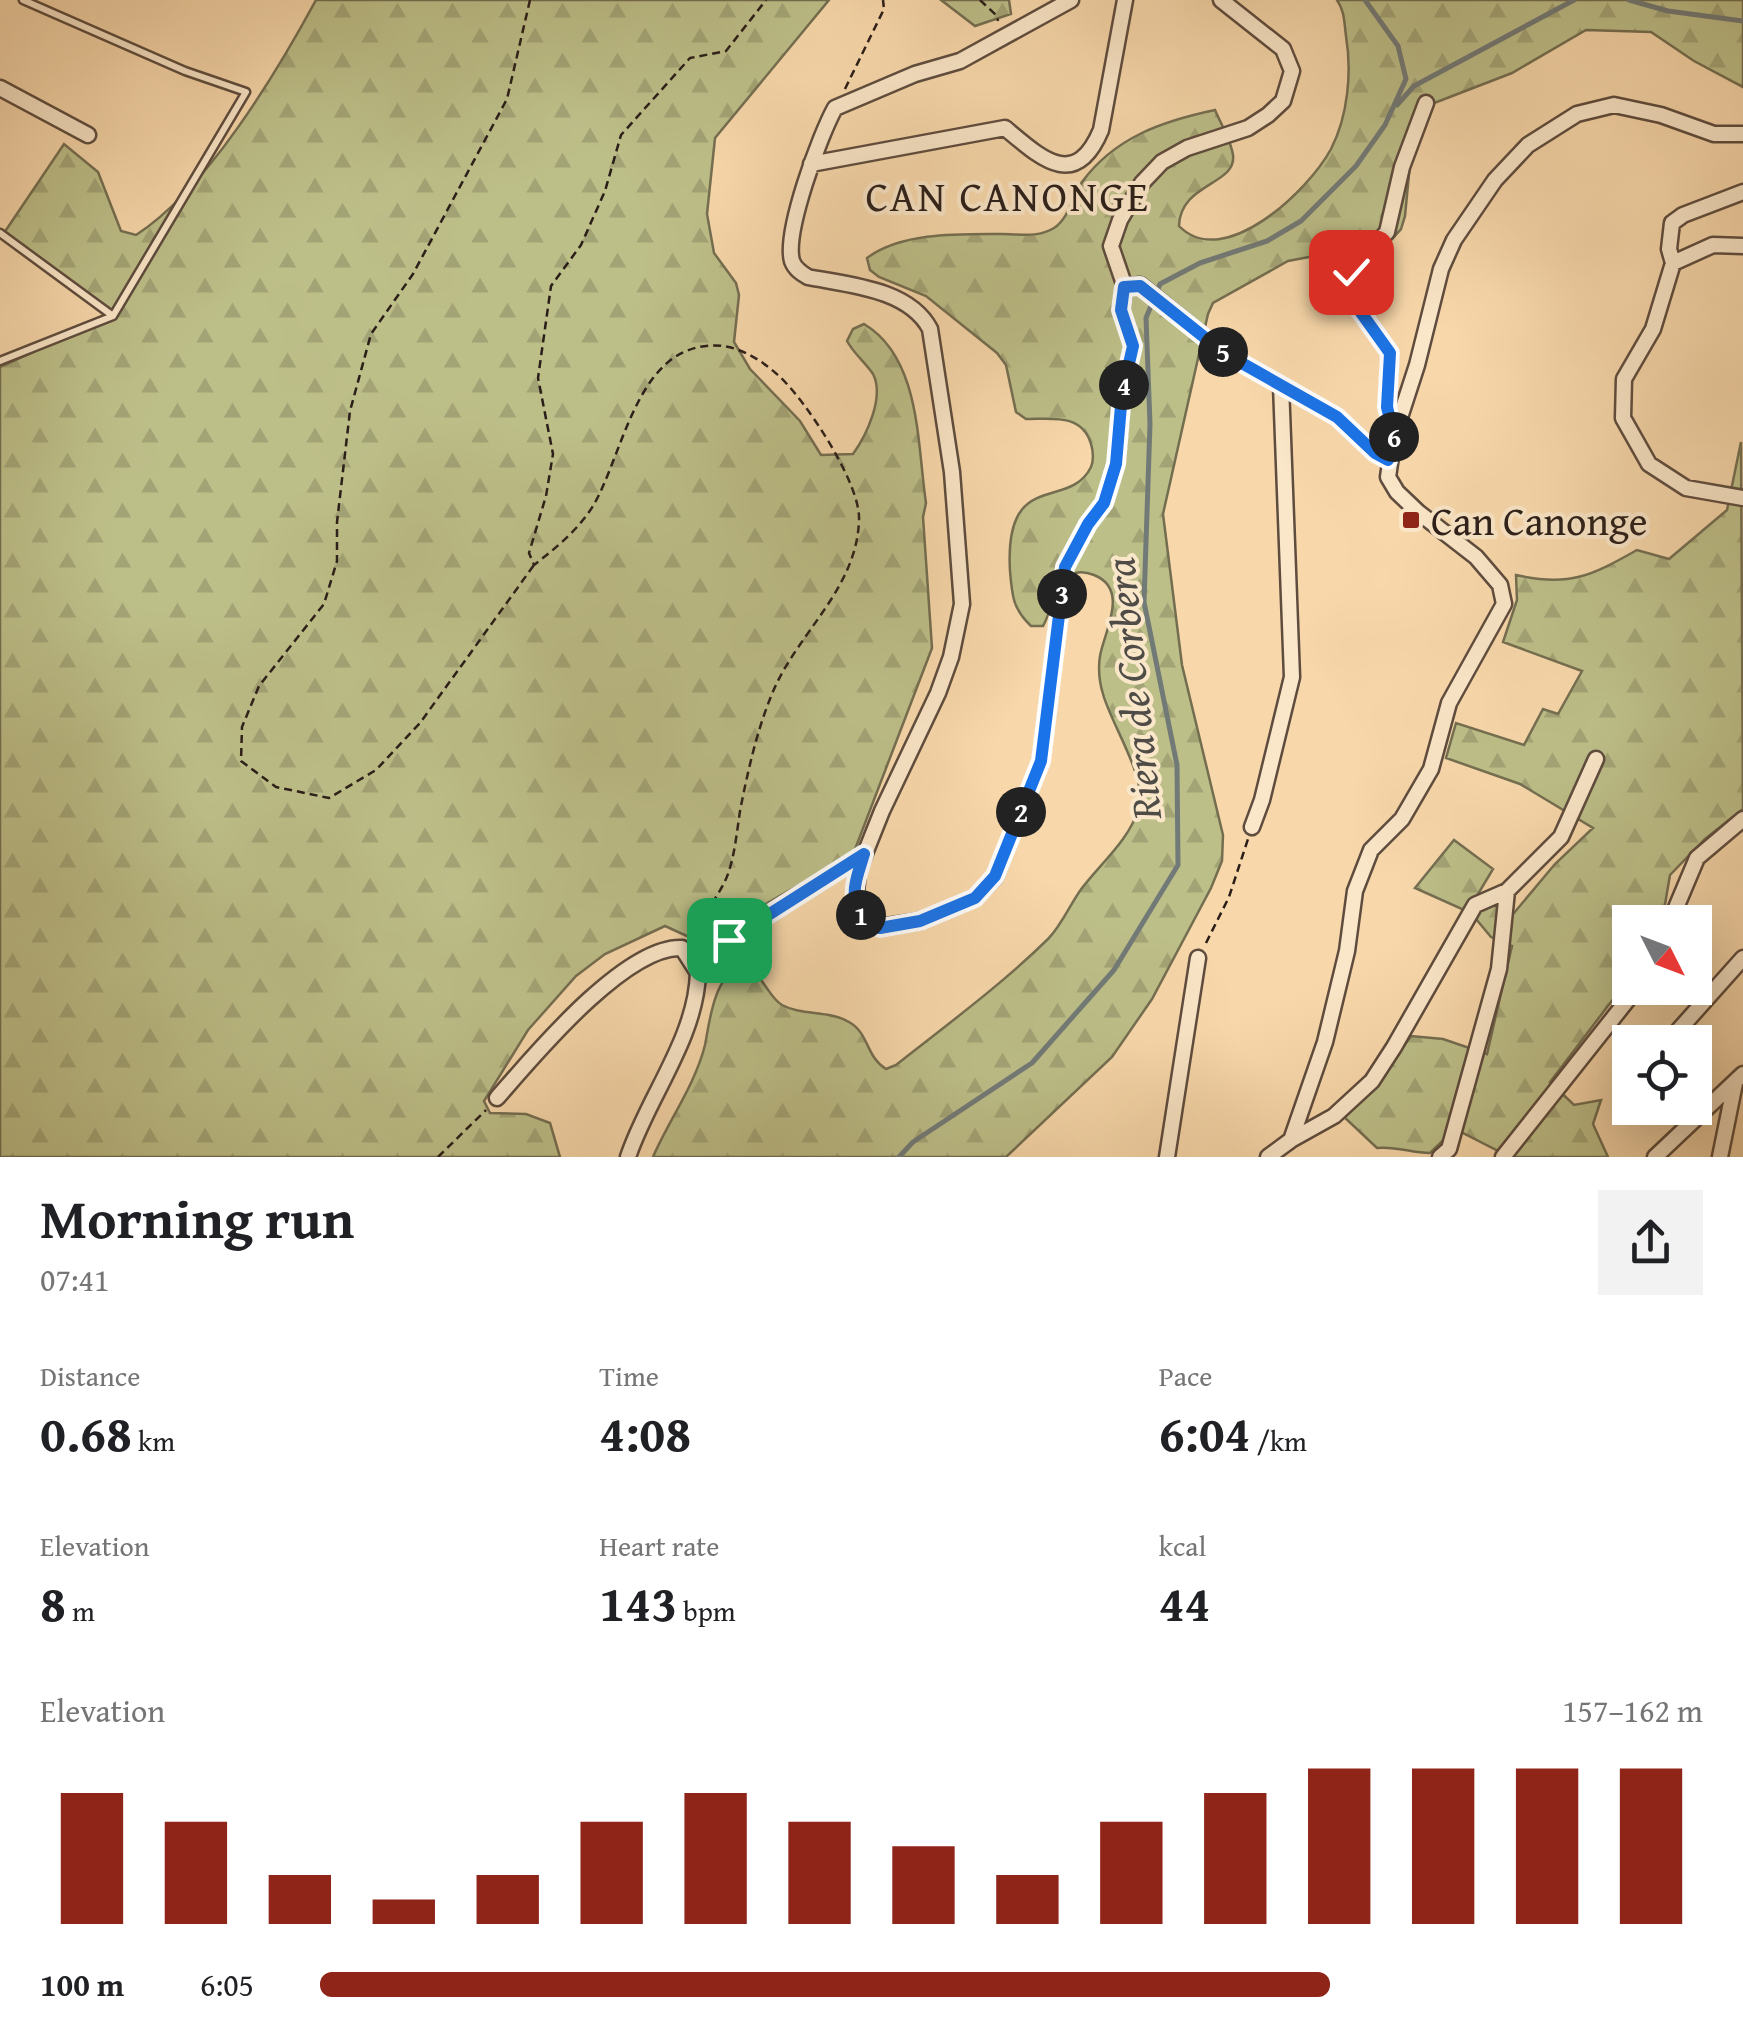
<!DOCTYPE html>
<html lang="en">
<head>
<meta charset="utf-8">
<style>
  body { margin:0; font-family:"Gentium Book Plus",serif; background:#f2f2f2; color:#202124; height:100vh; display:flex; flex-direction:column; font-size:38px; white-space:nowrap }
  * { box-sizing:border-box; margin:0 }
  p { font-size:32px; color:#757577 }
  .icon { flex:none; width:55px; height:55px; fill:none; stroke:currentColor; stroke-width:2; stroke-linecap:round; stroke-linejoin:round }
  .map { position:relative; height:1157px; overflow:hidden }
  .details { display:flex; flex-direction:column; background:#fff; flex:1 }
  .details>* { flex:none }
  .needle { width:65px; rotate:132deg }
  .tools { position:absolute; left:1612px; top:905px; display:grid; gap:20px }
  .tools a { display:grid; place-items:center; width:100px; height:100px; border-radius:0px; background:#fff; box-shadow:0 10px 40px #0002; font-size:50px }
  .pin { position:absolute; display:grid; place-items:center; width:85px; height:85px; color:#fff; margin:-42px; border-radius:20px; box-shadow:0 5px 15px #0006 }
  .km { position:absolute; width:50px; height:50px; margin:-25px; border-radius:50%; background:#222; color:#fff; font-size:28px; line-height:50px; text-align:center }
  .round { display:grid; place-items:center; flex:none; width:105px; height:105px; border-radius:0px; background:#f2f2f2 }
  .summary { display:flex; align-items:center; justify-content:space-between; height:170px; padding:0 40px }
  h1 { font-size:55px; font-weight:700; line-height:75px }
  .stats { display:grid; grid-template-columns:repeat(3,1fr); gap:15px; height:170px; padding:10px 40px }
  .stats div { display:grid; align-content:center }
  .stats b { font-size:50px; font-weight:700 }
  .stats small { font-size:28px; font-weight:400 }
  .stats p { font-size:28px }
  .chart { height:280px; padding:20px 40px }
  .chart p { display:flex; justify-content:space-between }
  .chart svg { width:100%; height:180px; margin-top:10px; stroke:#8f2418; stroke-width:6 }
  ul { padding:0 40px; list-style:none; font-size:32px }
  li { display:grid; grid-template-columns:160px 120px 1fr; align-items:center; height:75px }
  li i { height:25px; border-radius:12px; background:#8f2418 }
  .map>svg:first-child { display:block }
  .forest { fill:url(#forest-firs); stroke:#746e51; stroke-width:2.5 }
  .lines { fill:none; stroke-linecap:round; stroke-linejoin:round }
  .stream { stroke:#727a77; stroke-width:5 }
  .lane-casing { stroke:#5e4c3e; stroke-width:11 }
  .street-casing { stroke:#5e4c3e; stroke-width:19 }
  .path { stroke:#2b1e19; stroke-width:2.5; stroke-dasharray:8 5; stroke-linecap:butt }
  .lane { stroke:#fae6c8; stroke-width:6 }
  .street { stroke:#fae6c8; stroke-width:14 }
  .route-casing { stroke:#fff; stroke-width:20 }
  .route { stroke:#1a73e8; stroke-width:12 }
  .poi-dot { fill:#8f2418; stroke:#fae6c8; stroke-width:4 }
  .labels { text-anchor:middle; dominant-baseline:central; stroke-width:8; stroke-linejoin:round; paint-order:stroke }
  .poi-label { font-size:40px; fill:#2b1e19; stroke:#fae6c8; text-anchor:start }
  .neighbourhood-label { font-size:42px; letter-spacing:2.5px; fill:#2b1e19; stroke:#fae6c8 }
  .water-label { font-size:42px; font-style:italic; fill:#4f4c48; stroke:#fae6c8 }
</style>
</head>
<body>
<div class="map">
<svg width="1743" height="1157" viewBox="0 0 1743 1157">
  <defs>
    <pattern id="forest-firs" width="22" height="20" patternUnits="userSpaceOnUse" patternTransform="scale(2.5)"><rect width="22" height="20" fill="#bdbf89"/><path d="M5 1l3.5 6h-7zM16 11l3.5 6h-7z" fill="#a3a476"/></pattern>
  </defs>
  <rect width="100%" height="100%" fill="#f8d8ab"/>
  <filter id="stains"><feTurbulence type="fractalNoise" baseFrequency=".002" numOctaves="4"/><feColorMatrix values="0 0 0 0 .2 0 0 0 0 .09 0 0 0 0 .02 0 0 0 .5 -.17"/></filter>
  <radialGradient id="worn" r=".72"><stop offset=".6" stop-color="#630" stop-opacity="0"/><stop offset="1" stop-color="#630" stop-opacity=".3"/></radialGradient>
  <path class="forest" d="M316,0H829L715,138L707,214L714,253L736,283L739,295L734,342L750,369L800,421L821,455L853,454C866,436 885,397 873,374C866,363 854,354 847,341L853,329L864,324C921,358 917,444 926,503L923,517L932,648L854,852L845,862L790,890L700,942L665,926L605,954L576,976L528,1030L484,1101L490,1113L526,1114L550,1123L560,1157H0V367L112,316L4,233L64,144L98,172L121,231L136,235C206,190 276,74 316,0Z
    M941,0H1009L1011,14L975,26Z
    M1337,0H1743V87L1694,61L1651,32L1586,30L1512,73L1429,105L1410,164L1405,216L1401,229L1383,249L1373,258L1359,263L1347,264L1325,254L1288,261L1213,303L1208,314L1163,514L1182,665L1223,835L1222,861L1211,888L1152,999L1112,1057L1006,1157H653C669,1120 695,1085 705,1045C709,1025 714,977 737,970C760,962 765,995 782,1005C802,1016 829,1010 849,1022C869,1033 866,1057 886,1069L896,1065C948,1024 1001,985 1048,939C1062,925 1070,904 1082,888C1102,862 1129,840 1139,808C1148,779 1111,724 1103,694C1099,681 1098,669 1100,656C1104,632 1130,589 1094,575C1057,560 1054,608 1043,626H1031C1013,609 1012,596 1010,571C1004,467 1069,512 1091,467C1094,461 1093,450 1091,444C1082,413 1051,419 1026,419L1016,412L1006,365L997,353L926,296L879,277L870,270L867,258C902,232 960,234 1002,234C1019,234 1038,238 1054,228C1070,217 1072,196 1082,182C1115,137 1163,121 1215,110C1221,124 1231,141 1233,155C1237,185 1180,183 1179,226C1224,272 1309,190 1331,149C1348,116 1352,72 1346,36C1344,22 1345,12 1337,0Z
    M1741,442L1743,809L1705,839L1670,875L1662,922H1630V977L1550,1082L1574,1105L1601,1100L1593,1124L1608,1157H1510L1455,1129L1430,1153C1411,1153 1397,1146 1377,1148L1343,1116L1382,1077L1411,1036L1443,1039L1487,1054L1512,946L1491,937L1471,913L1415,888L1454,840L1493,869L1478,894L1514,913L1555,864L1593,828L1520,784L1446,758L1456,723L1524,745L1543,709L1558,714L1582,671L1503,642L1517,600L1516,575C1569,587 1591,576 1637,550L1669,559L1727,510Z"/>
  <g class="lines">
    <path class="stream" d="M1629,0L1668,11L1743,21
      M1397,105L1414,86L1574,0
      M899,1157L913,1142L1032,1063L1114,970L1178,865L1177,765L1144,602L1150,424L1146,318L1160,284L1200,263L1267,241L1301,221L1356,166L1385,125L1406,79L1398,46L1365,0"/>
    <g class="lane-casing">
      <path id="lane" d="M23,0L185,71L246,92L113,316
        M0,233L113,316L0,361"/>
    </g>
    <g class="street-casing">
      <path id="street" d="M1071,0L960,61L915,74L835,108C820,135 784,232 792,261C795,269 801,273 808,277C849,285 909,289 930,329L952,472L962,604L951,657L938,693L882,811L858,871L855,903L858,912L880,927L920,921L975,898L995,877L1041,761L1065,567L1088,524L1104,503L1116,465L1122,394L1133,346L1121,310L1125,287L1111,246L1120,220L1142,183L1162,162L1187,148L1248,128L1268,115L1283,101L1292,71L1283,49L1221,0
        M0,88L88,135
        M811,164L1005,128C1040,157 1075,192 1101,130L1125,0
        M1743,192L1683,215L1672,223L1669,249L1673,263L1653,329L1624,379L1623,418L1649,464L1686,488L1743,498
        M1673,263L1713,245L1743,246
        M1125,287L1140,285L1224,353L1337,417L1375,453L1388,460
        M1394,436L1387,407L1390,353L1347,293L1351,272L1387,232L1402,167L1426,103
        M1252,827L1262,800L1292,677L1281,385
        M1670,922L1697,858L1743,819
        M696,966L729,940L864,854
        M1668,1042L1743,958
        M497,1098C532,1058 625,945 682,948L698,973C696,1038 648,1097 628,1157
        M1291,1140L1334,1116L1372,1081L1394,1047L1475,905L1507,891
        M1167,1157L1198,958
        M1268,1157L1291,1140L1325,1042L1347,951L1355,891L1371,850L1402,819L1431,769L1449,703L1504,604L1500,585L1476,557L1418,512L1397,492L1388,477L1394,436L1417,365L1441,269L1454,240L1495,180L1528,145L1577,114L1614,105L1661,115L1714,134H1743
        M1440,1157L1449,1149L1499,969L1507,891L1561,837L1596,759
        M1503,1157L1637,988
        M1655,1157L1743,1074
        M1720,1157L1735,1083"/>
    </g>
    <path class="path" d="M530,0L507,99L413,274L371,334L350,411L337,522V561L324,604L259,686L242,727L241,761L276,787L329,798L376,770L420,723L534,565
      M980,0L997,16L998,21
      M845,89L884,9L883,0
      M689,935C702,916 722,893 729,871C735,852 737,831 740,811C748,770 758,725 775,687C801,630 857,587 859,520C861,484 806,401 780,377C752,351 720,336 684,352C633,375 619,462 593,506C578,530 556,548 534,565L529,553L546,496L553,454L538,378L551,286L581,245L605,191L621,135L690,58L726,51L766,0
      M1206,943L1229,897L1248,839
      M438,1157L486,1110"/>
    <use href="#lane" class="lane"/>
    <use href="#street" class="street"/>
  </g>
  <g class="lines">
    <g class="route-casing">
      <path id="route" d="M729,940L864,854C853,889 845,907 880,928L920,921L975,898L995,876L1041,761L1065,567L1088,524L1104,503L1116,464L1122,394L1133,346L1121,310L1124,287L1140,286L1224,353L1337,417L1375,453L1388,460L1394,436L1387,407L1390,353L1347,293L1351,272"/>
    </g>
    <use href="#route" class="route"/>
  </g>
  <rect class="poi-dot" x="1401" y="510" width="20" height="20" rx="5"/>
  <g class="labels">
    <g class="poi-label">
      <text x="1431" y="520">Can Canonge</text>
    </g>
    <g class="neighbourhood-label">
      <text x="1008" y="195">CAN CANONGE</text>
    </g>
    <g class="water-label">
      <text transform="translate(1132 689) rotate(-96)">Riera de Corbera</text>
    </g>
  </g>
  <rect width="100%" height="100%" filter="url(#stains)"/>
  <rect width="100%" height="100%" fill="url(#worn)"/>
</svg>
<div class="tools">
<a><svg class="needle" viewBox="-14 -14 28 28"><path d="M0-13l5 13h-10z" fill="#e53935"/><path d="M0 13l5-13h-10z" fill="#757577"/></svg></a>
<a><svg class="icon" aria-label="locate" viewBox="0 0 24 24"><circle cx="12" cy="12" r="6"/><path d="M12 2v4M12 18v4M2 12h4M18 12h4"/></svg></a>
</div>
<div class="pin" style="left:729px;top:940px;background:#1e9e55"><svg class="icon" aria-label="arrive" viewBox="0 0 24 24"><path d="M6 21V4h12l-3 4 3 4H6"/></svg></div>
<div class="pin" style="left:1351px;top:272px;background:#d93025"><svg class="icon" aria-label="check" viewBox="0 0 24 24"><path d="M5 12l5 5 9-10"/></svg></div>
<b class="km" style="left:861px;top:915px">1</b>
<b class="km" style="left:1021px;top:812px">2</b>
<b class="km" style="left:1062px;top:594px">3</b>
<b class="km" style="left:1124px;top:385px">4</b>
<b class="km" style="left:1223px;top:352px">5</b>
<b class="km" style="left:1394px;top:437px">6</b>
</div>
<section class="details">
<div class="summary"><div><h1>Morning run</h1><p>07:41</p></div><a class="round"><svg class="icon" aria-label="share" viewBox="0 0 24 24"><path d="M12 15V3M7 8l5-5 5 5M5 13v7h14v-7"/></svg></a></div>
<div class="stats">
<div><p>Distance</p><b>0.68<small> km</small></b></div>
<div><p>Time</p><b>4:08</b></div>
<div><p>Pace</p><b>6:04<small> /km</small></b></div>
</div>
<div class="stats">
<div><p>Elevation</p><b>8<small> m</small></b></div>
<div><p>Heart rate</p><b>143<small> bpm</small></b></div>
<div><p>kcal</p><b>44</b></div>
</div>
<div class="chart"><p><span>Elevation</span>157–162 m</p>
<svg viewBox="0 0 160 44" preserveAspectRatio="none"><path d="M5 44V12M15 44V19M25 44V32M35 44V38M45 44V32M55 44V19M65 44V12M75 44V19M85 44V25M95 44V32M105 44V19M115 44V12M125 44V6M135 44V6M145 44V6M155 44V6"/></svg>
</div>
<ul>
<li><b>100 m</b>6:05<i style="width:73%"></i></li>
</ul>
</section>
</body>
</html>
